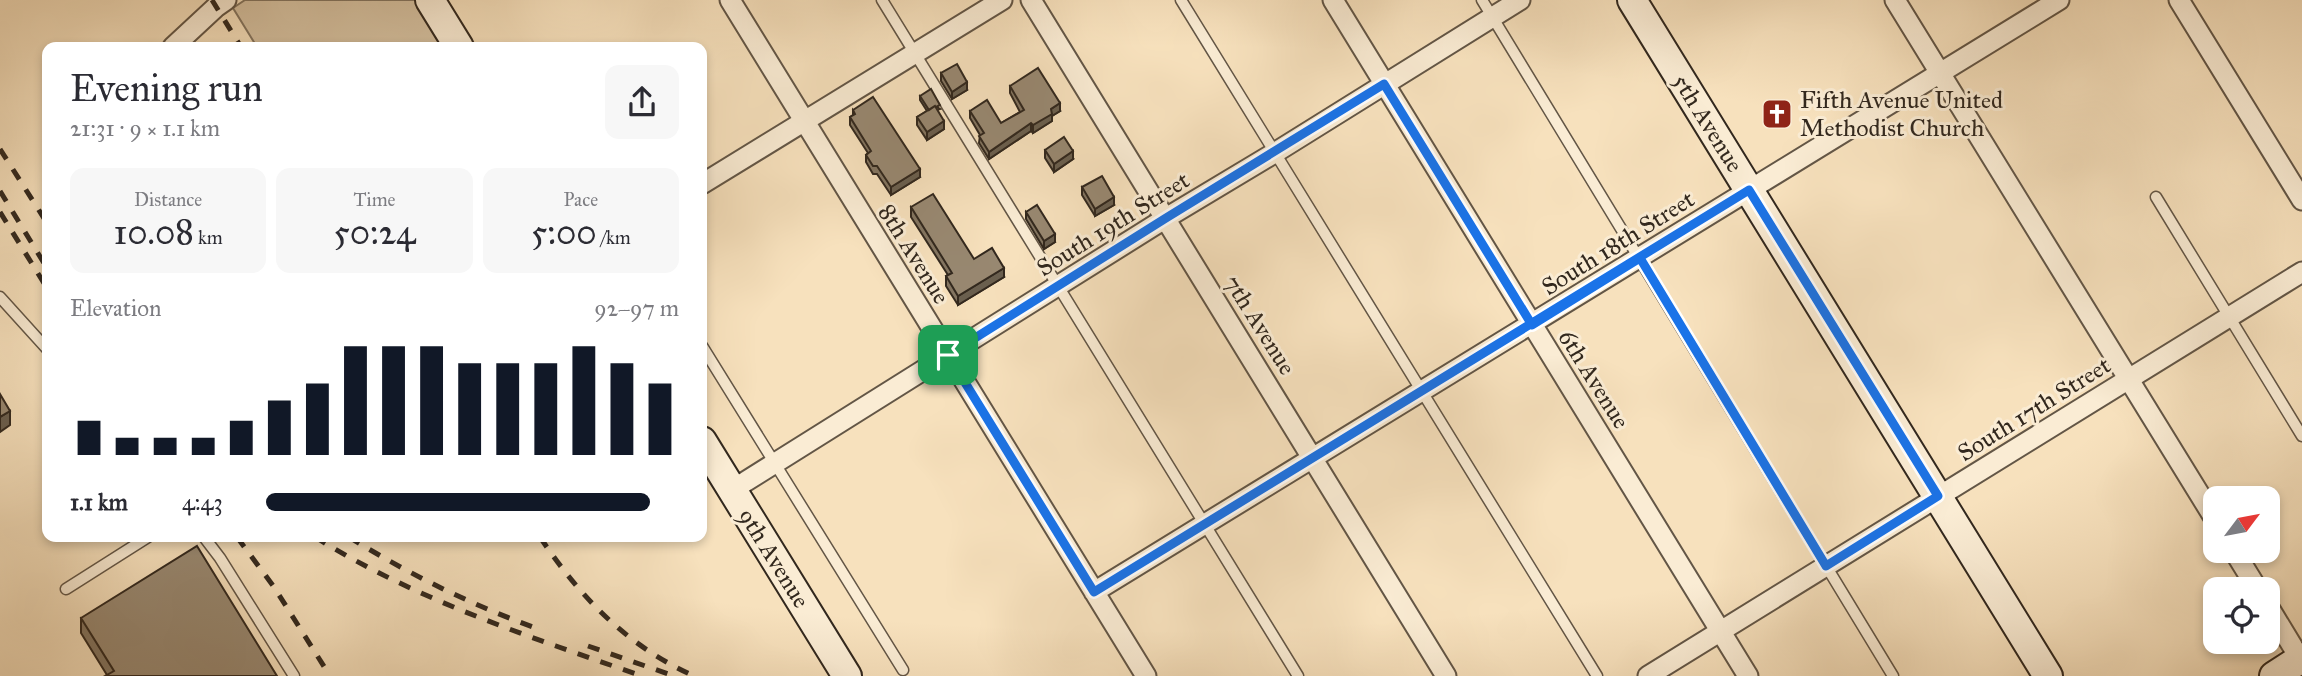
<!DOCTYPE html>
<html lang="en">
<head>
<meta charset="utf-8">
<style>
  body { margin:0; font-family:"IM FELL Great Primer",serif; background:#f7f7f7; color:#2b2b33; height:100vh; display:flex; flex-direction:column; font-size:26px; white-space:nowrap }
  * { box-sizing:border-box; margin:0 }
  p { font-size:23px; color:#7c7c81 }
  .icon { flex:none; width:38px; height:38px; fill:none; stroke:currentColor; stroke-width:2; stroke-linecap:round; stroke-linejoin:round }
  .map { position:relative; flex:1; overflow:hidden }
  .details { position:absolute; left:42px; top:42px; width:665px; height:500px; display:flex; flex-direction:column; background:#fff; border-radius:14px; box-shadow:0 4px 10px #0003 }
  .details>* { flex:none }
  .needle { width:46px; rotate:58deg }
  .tools { position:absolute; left:2203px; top:486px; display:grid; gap:14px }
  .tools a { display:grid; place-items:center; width:77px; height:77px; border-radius:14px; background:#fff; box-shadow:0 4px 10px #0003; font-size:35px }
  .pin { position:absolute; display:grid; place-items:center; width:60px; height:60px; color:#fff; margin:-30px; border-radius:14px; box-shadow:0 4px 10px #0006 }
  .round { display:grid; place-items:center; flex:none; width:74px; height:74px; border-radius:14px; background:#f7f7f7 }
  .overview { display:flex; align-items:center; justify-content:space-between; height:119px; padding:0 28px }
  h1 { font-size:38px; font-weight:600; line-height:52px }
  .metrics { display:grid; grid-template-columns:repeat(3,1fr); gap:10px; height:119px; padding:7px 28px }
  .metrics div { display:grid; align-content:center; border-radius:14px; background:#f7f7f7; text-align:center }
  .metrics b { font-size:35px; font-weight:600 }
  .metrics small { font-size:19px; font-weight:400 }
  .metrics p { font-size:19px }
  .chart { height:196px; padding:14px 28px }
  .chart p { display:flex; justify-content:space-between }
  .chart svg { width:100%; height:126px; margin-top:7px; stroke:#111827; stroke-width:6 }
  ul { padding:0 28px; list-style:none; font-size:23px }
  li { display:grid; grid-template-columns:112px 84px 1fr; align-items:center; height:52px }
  li i { height:18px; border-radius:9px; background:#111827 }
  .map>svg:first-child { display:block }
  .green { fill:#d6c2a2; stroke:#847560; stroke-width:2 }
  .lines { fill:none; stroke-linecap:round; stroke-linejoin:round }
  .lane-casing { stroke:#635646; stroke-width:13 }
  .street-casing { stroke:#635646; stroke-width:23 }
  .secondary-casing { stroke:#32281e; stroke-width:32 }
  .lane { stroke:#faecd4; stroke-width:10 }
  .street { stroke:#faecd4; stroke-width:19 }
  .secondary { stroke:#faecd4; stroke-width:28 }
  .rail { stroke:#32281e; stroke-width:5; stroke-dasharray:12 12; stroke-linecap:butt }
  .wall { fill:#837561; stroke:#32281e; stroke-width:2 }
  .shaded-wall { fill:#6a5f4f; stroke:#32281e; stroke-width:2 }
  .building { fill:#988871; stroke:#32281e; stroke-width:2 }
  .route-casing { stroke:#fff; stroke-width:14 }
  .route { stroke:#1a73e8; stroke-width:9 }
  .labels { text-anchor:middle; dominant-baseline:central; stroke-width:6; stroke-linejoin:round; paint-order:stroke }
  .poi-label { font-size:24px; fill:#32281e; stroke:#faecd4; text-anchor:start }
  .street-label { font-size:24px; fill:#32281e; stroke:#faecd4 }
</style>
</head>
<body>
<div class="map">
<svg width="2302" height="676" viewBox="0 0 2302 676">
  <rect width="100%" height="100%" fill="#f7e1bd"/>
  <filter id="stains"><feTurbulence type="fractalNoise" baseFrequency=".00286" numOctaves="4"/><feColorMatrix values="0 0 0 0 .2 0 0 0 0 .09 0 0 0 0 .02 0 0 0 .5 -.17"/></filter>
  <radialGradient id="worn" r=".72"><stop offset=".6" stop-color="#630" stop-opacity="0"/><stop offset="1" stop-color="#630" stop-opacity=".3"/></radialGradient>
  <path class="green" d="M245,0H417L446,47H257L233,8Z"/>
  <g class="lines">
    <g class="lane-casing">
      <path id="lane" d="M882,0L1298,676
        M1181,0L1597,676
        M1482,0L1893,676
        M2156,197L2302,436
        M0,297L47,349
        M702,346L903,670
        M204,537L220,558L294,676
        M66,589L148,537"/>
    </g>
    <g class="street-casing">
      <path id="street" d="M730,0L1146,676
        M1031,0L1446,676
        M1333,0L1748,676
        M1895,0L2216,521
        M2179,0L2302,200
        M173,47L216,7L226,0
        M702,184L1002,0
        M732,490L1166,218L1276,152L1520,0
        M2234,551L2258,590
        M1094,592L2059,0
        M2268,606L2302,662
        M1648,676L2302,272"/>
    </g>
    <g class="secondary-casing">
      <path id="secondary" d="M430,0L459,47
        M1632,0L2048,676
        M702,441L847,676
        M2274,676L2302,658"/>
    </g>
    <use href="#lane" class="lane"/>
    <use href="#street" class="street"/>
    <use href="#secondary" class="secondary"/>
    <path class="rail" d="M212,0L241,47
      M0,149L47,223
      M0,191L47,268
      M0,212L47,288
      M237,537L274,587L330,676
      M315,537C416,600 530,637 642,676
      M349,537C410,575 474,606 541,630
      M540,537C580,597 627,646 694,676
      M588,646L674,676"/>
  </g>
  <path class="wall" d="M941,73L967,90L952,99L941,81Z
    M1010,86L1060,111L1052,116V121L1033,133L1031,131L989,159L979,143L980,135L970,118V111L1001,123L1020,112L1010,93Z
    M920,96L940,109L937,110L944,129L927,140L917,125V117L927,111L920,100Z
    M853,110L920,177L891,195L877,174H873L866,162V155L868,153L850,125V117L853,115Z
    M1045,150L1073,159L1054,172L1045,158Z
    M1082,187L1114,205L1095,216L1082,195Z
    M911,207L974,259L1004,277L958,305L946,286V276L948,275L911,217Z
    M1026,212L1055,242L1044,249L1026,219Z
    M81,618L277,676L107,675L81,633Z"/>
  <path class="shaded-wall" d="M967,82V90L952,99V92Z
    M1060,103V111L1052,116V121L1033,133V125L1051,109Z
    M944,121V129L927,140V132Z
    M1031,123V131L989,159V152Z
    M1073,151V159L1054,172V164Z
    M920,169V177L891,195V187Z
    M1114,197V205L1095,216V209Z
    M1055,234V242L1044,249V241Z
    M1004,268V277L958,305V296Z
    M10,411V425L0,432V417Z"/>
  <path class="building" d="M957,64L967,82L952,92L941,73Z
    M1038,68L1060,103L1051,109L1052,114L1033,125L1031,123L989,152L979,136L984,133L970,111L987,100L1001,123L1024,110L1010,86Z
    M931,89L940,105L936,107L935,106L929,110L920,96Z
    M873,97L920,169L891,187L877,166H873L866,155L871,151L850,117L855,114L853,110Z
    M935,106L944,121L927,132L917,117Z
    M1064,137L1073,151L1054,164L1045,150Z
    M1102,176L1114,197L1095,209L1082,187Z
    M933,194L974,259L992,248L1004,268L958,296L946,276L952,273L911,207Z
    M1037,205L1055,234L1044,241L1026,212Z
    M0,394L10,411L0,417Z
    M197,546L277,676H105L114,671L81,618Z"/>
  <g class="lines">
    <g class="route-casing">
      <path id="route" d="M948,355L1094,592L1749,190L1938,496L1826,566L1640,258L1532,325L1384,84L1166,218L948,355"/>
    </g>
    <use href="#route" class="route"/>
  </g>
  <defs>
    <g id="church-square" transform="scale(1.575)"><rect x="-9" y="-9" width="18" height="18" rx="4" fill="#8f2418" stroke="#faecd4"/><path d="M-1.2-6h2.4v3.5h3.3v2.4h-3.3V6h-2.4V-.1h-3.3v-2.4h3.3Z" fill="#fff"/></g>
  </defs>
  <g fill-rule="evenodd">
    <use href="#church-square" x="1777" y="114"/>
  </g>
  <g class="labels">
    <g class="poi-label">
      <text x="1800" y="100">Fifth Avenue United<tspan x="1800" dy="28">Methodist Church</tspan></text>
    </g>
    <g class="street-label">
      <text transform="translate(1708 123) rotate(58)">5th Avenue</text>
      <text transform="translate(1113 224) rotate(-32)">South 19th Street</text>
      <text transform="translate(1618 243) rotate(-32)">South 18th Street</text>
      <text transform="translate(914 254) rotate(58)">8th Avenue</text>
      <text transform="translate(1260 325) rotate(58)">7th Avenue</text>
      <text transform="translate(1594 379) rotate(58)">6th Avenue</text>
      <text transform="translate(2034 409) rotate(-32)">South 17th Street</text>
      <text transform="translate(774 558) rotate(58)">9th Avenue</text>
    </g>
  </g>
  <rect width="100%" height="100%" filter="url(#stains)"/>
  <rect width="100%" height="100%" fill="url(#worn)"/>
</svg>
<div class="tools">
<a><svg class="needle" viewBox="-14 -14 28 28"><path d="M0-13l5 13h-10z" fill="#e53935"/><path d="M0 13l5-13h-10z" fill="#7c7c81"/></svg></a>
<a><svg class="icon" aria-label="locate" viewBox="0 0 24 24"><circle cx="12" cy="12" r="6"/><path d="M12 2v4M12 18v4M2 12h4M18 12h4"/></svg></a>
</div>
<div class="pin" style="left:948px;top:355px;background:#1e9e55"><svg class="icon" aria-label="arrive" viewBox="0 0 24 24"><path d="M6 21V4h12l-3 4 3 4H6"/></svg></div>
<section class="details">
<div class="overview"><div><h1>Evening run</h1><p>21:31 · 9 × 1.1 km</p></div><a class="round"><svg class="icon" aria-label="share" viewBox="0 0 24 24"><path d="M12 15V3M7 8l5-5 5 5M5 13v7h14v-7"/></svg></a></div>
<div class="metrics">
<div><p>Distance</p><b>10.08<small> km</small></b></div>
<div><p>Time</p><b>50:24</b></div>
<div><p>Pace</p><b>5:00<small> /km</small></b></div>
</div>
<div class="chart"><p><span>Elevation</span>92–97 m</p>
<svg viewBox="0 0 160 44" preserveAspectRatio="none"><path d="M5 44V32M15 44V38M25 44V38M35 44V38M45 44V32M55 44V25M65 44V19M75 44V6M85 44V6M95 44V6M105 44V12M115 44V12M125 44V12M135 44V6M145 44V12M155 44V19"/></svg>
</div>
<ul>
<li><b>1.1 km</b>4:43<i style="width:93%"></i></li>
</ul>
</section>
</div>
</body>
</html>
